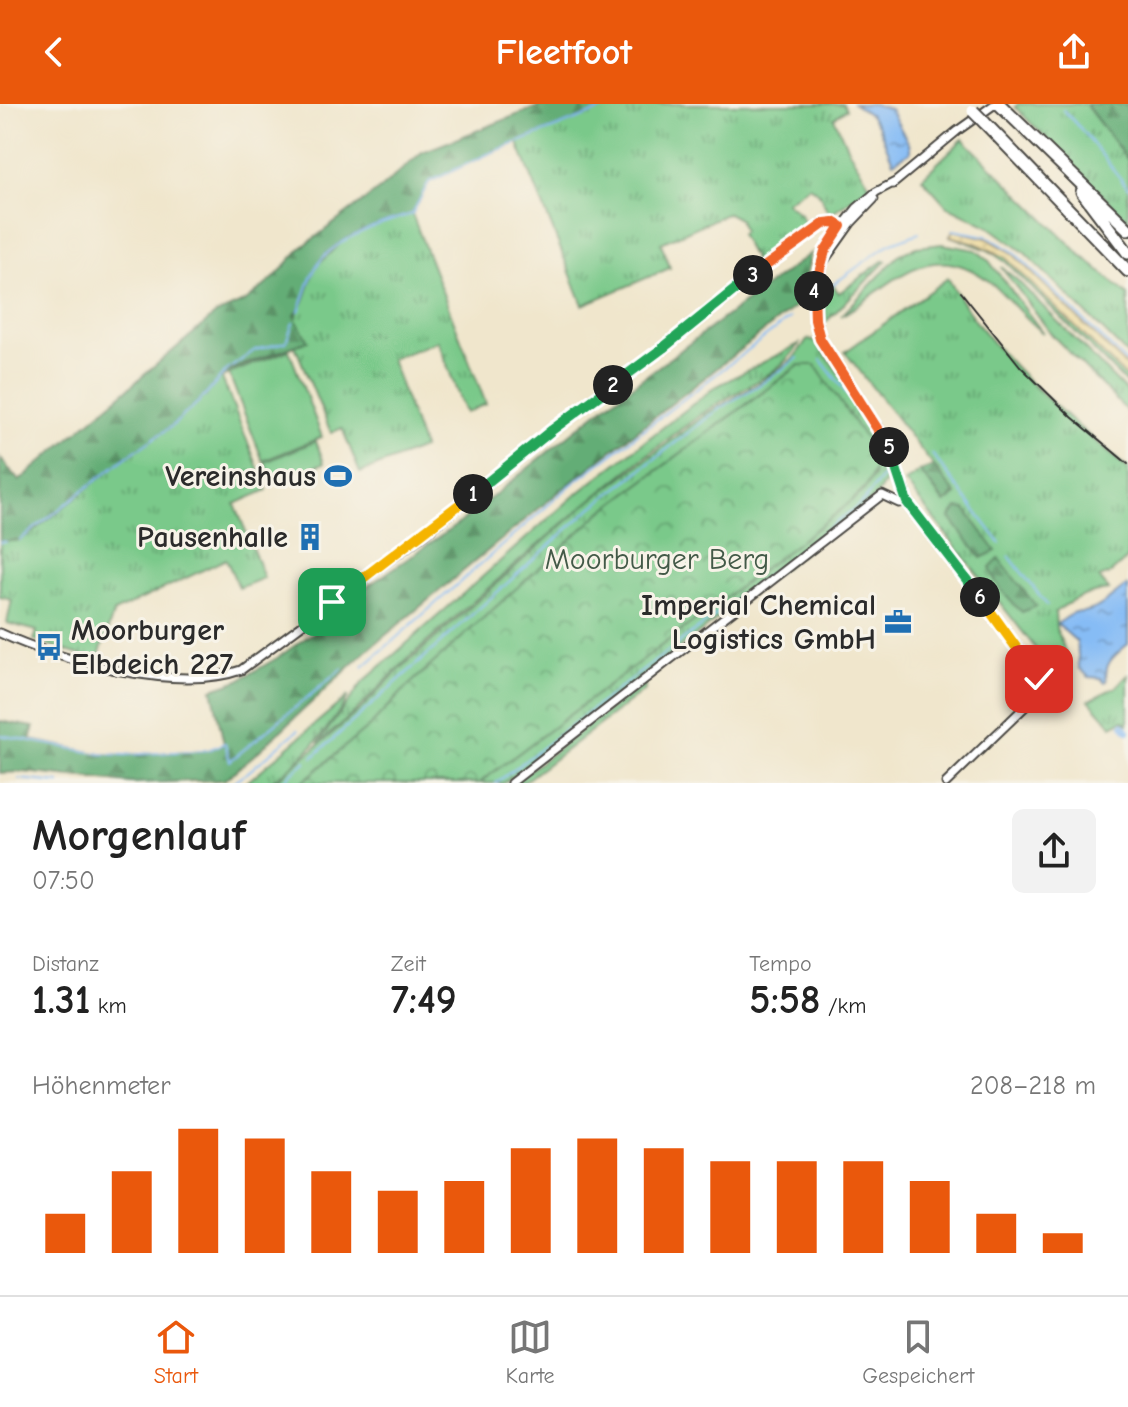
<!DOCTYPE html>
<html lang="de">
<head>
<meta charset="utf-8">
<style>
  body { margin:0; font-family:"Comic Neue",sans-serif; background:#f2f2f2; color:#222; height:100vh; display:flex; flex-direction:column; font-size:30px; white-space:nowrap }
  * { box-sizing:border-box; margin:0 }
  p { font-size:26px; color:#767676 }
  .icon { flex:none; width:44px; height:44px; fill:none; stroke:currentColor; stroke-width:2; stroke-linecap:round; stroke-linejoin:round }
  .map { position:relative; height:679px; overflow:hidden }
  .sheet { display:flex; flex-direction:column; background:#fff; flex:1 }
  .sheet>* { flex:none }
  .pin { position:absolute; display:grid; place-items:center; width:68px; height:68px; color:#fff; margin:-34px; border-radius:16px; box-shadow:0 4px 12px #0006 }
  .km { position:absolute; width:40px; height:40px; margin:-20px; border-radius:50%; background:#222; color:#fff; font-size:22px; line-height:40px; text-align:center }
  .round { display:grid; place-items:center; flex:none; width:84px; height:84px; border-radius:12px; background:#f2f2f2 }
  .summary { display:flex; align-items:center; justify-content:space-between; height:136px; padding:0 32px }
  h1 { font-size:44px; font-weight:700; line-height:60px }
  .metrics { display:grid; grid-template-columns:repeat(3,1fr); gap:12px; height:136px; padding:8px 32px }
  .metrics div { display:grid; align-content:center }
  .metrics b { font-size:40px; font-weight:700 }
  .metrics small { font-size:22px; font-weight:400 }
  .metrics p { font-size:22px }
  .chart { height:224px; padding:16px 32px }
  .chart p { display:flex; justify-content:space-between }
  .chart svg { width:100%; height:144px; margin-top:8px; stroke:#ea580c; stroke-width:6 }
  header { display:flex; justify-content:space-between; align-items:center; height:104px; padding:0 32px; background:#ea580c; color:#fff; font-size:36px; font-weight:700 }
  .menu { display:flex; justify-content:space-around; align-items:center; height:112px; border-top:2px solid #e0e0e0; background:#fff; font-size:22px; color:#767676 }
  .menu a { display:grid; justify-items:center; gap:4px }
  .menu .selected { color:#ea580c }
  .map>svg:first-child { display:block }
  .grass { fill:url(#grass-tufts); stroke:#527a5a; stroke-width:2 }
  .forest { fill:url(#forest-firs); stroke:#476c50; stroke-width:2 }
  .sand { fill:url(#sand-dots); stroke:#8c8264; stroke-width:2 }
  .park { fill:url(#park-crowns); stroke:#527a5a; stroke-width:2 }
  .garden { fill:#7ac98a; stroke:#527a5a; stroke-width:2 }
  .water { fill:url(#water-ripples); stroke:#587490; stroke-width:2 }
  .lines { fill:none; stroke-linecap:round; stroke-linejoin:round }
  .stream { stroke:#86bcf5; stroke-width:2 }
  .canal { stroke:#86bcf5; stroke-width:6 }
  .minor-casing { stroke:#494743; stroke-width:11 }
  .highway-casing { stroke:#494743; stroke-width:15 }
  .minor { stroke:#fff; stroke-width:7 }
  .highway { stroke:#fff; stroke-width:11 }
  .rail { stroke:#2b2b2b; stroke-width:2 }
  .highway-bridge-casing { stroke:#494743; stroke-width:15; stroke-linecap:butt }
  .highway-bridge { stroke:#fff; stroke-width:11 }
  .split-1-casing { stroke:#fff; stroke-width:16 }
  .split-2-casing { stroke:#fff; stroke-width:16 }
  .split-3-casing { stroke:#fff; stroke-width:16 }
  .split-4-casing { stroke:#fff; stroke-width:16 }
  .split-5-casing { stroke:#fff; stroke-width:16 }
  .split-6-casing { stroke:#fff; stroke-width:16 }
  .split-7-casing { stroke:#fff; stroke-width:16 }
  .split-1 { stroke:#f5b400; stroke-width:10 }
  .split-2 { stroke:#22a559; stroke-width:10 }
  .split-3 { stroke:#22a559; stroke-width:10 }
  .split-4 { stroke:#f0652b; stroke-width:10 }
  .split-5 { stroke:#f0652b; stroke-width:10 }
  .split-6 { stroke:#22a559; stroke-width:10 }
  .split-7 { stroke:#f5b400; stroke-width:10 }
  .labels { text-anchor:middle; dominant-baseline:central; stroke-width:6; stroke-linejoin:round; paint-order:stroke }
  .poi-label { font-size:30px; font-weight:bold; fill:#2b2b2b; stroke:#f7f3e8; text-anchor:end }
  .park-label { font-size:30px; fill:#435a48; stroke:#f7f3e8 }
</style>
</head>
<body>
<header><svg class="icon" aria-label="back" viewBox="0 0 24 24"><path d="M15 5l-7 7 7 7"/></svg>Fleetfoot<svg class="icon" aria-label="share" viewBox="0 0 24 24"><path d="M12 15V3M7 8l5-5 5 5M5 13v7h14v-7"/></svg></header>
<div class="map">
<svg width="1128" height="679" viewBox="0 0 1128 679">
  <defs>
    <pattern id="grass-tufts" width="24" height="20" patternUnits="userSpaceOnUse" patternTransform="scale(2)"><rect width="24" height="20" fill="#7ac98a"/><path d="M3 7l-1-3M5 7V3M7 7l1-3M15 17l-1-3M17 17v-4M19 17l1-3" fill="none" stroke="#64a371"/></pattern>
    <pattern id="forest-firs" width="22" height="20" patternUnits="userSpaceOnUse" patternTransform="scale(2)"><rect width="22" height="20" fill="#63ad76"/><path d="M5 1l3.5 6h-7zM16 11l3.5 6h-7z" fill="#528d61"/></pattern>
    <pattern id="sand-dots" width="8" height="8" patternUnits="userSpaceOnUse" patternTransform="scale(2)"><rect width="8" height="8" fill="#eeda9e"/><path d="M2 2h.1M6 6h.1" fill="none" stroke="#cb8" stroke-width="1.8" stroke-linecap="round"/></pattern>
    <pattern id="park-crowns" width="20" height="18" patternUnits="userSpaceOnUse" patternTransform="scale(2)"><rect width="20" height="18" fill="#7ac98a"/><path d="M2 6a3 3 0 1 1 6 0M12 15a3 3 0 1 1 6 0" fill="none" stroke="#64a371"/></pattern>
    <pattern id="water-ripples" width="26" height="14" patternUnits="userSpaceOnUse" patternTransform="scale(2)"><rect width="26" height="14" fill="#86bcf5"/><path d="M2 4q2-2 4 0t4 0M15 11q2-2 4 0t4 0" fill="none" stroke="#6e99c7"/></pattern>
  </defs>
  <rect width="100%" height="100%" fill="#f7f3e8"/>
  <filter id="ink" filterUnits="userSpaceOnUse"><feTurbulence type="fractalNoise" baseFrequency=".0125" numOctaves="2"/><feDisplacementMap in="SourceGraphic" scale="16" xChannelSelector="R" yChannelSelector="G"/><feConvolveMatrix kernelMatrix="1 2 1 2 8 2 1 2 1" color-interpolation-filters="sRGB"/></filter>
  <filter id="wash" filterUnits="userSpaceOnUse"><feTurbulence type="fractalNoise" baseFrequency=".006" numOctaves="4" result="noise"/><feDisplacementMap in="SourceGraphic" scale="32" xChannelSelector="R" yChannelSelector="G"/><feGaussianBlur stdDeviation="1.8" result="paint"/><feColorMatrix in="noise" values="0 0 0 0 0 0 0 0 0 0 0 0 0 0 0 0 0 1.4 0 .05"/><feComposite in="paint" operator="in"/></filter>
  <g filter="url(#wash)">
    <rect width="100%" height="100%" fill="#f0e6cc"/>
    <path class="grass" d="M569,0H843L846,5L834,14L848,45L871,83L829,110L819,89L809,82L786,98L800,110L808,125L758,163L740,130L743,127L739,115L728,109L661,139L670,164L583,201L512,24Z
      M1018,0H1089L1087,3L1128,56V117L1015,3Z
      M963,35L1082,152L1128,191V251L1024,148L988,122L947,102L922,74Z
      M412,110L486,300L465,309L438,237L391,255L423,344L360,369L342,324L331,329L295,242L230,268L222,274L267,386L235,400L264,474L239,484L226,455L114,508L97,557L34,536L37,527L7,519L12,496L0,493V438L20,436L32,428L125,354L172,322L205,292L226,267L293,219L316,162L344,136L377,119Z
      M950,132L976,139L1005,153L1128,275V281L1007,159L988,146Z
      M942,140L976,146L989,157L1043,229C1024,216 1009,193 990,178C928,129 890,184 841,212L900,150L917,143Z
      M884,156L886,157L823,221L821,205L822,187L832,180L839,189Z
      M1001,163L1016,175L1128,289V308L1053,232Z
      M948,174C989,251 1063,309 1128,365V454L1110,470L1099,474L1109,486C1087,489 1073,495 1055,508L1056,524L1069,558L1055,569L905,378L920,367L944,399L956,391L845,248Z
      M808,235L815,237C832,260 885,328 889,352C891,368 884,381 876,393L504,679H479L833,412L864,386L874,371L815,261H799L599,410L408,582L372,620L301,679H273L360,606L397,568L585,401L709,308L758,280L792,256Z
      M799,240C779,273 737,285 706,307C604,380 511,464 416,548C383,577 354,613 318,639L363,578L574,392L715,283Z
      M1128,571V620L1123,616L1112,622L1089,596L1116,583Z
      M645,579V586L529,674L521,679H513Z
      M348,592C335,619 298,662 271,677C264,679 254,679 246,679Z"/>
    <path class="forest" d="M545,0H617L488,50L429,78L412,110C383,118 328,136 315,165C308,180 307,199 294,212L308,237L226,267L205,292L172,322L125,354L32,428L20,436L0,438V354L19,377L216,210L246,197L274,174L301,144L381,84L422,48Z
      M1089,0H1128V56L1087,2Z
      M811,149L800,199L560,387L369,545L259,647L224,676L132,679L23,668L0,669V617L34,623L31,636L101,650L125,651L208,646L224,640L212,585L239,576L277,554L317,526L365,484L461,418L600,306Z
      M934,362L956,391L945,399L920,367Z
      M957,404L965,405L996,447L981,454L950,414Z
      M999,455L1036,502L1022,508C1010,498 994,479 990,464Z"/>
    <path class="sand" d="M953,126L986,134L1011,148L1128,264V275L1005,153L976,139L950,132Z"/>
    <path class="park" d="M800,261H815L877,352C872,385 857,392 833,412L479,679H301L372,620L408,582L599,410Z"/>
    <path class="garden" d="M289,246L322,333L263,357L229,270Z
      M316,337L324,359L273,378L265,358Z"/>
    <path class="water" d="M854,0H873L890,5L910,42V48L893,58L879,24L870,11Z
      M1128,481V540C1115,551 1103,559 1107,577L1104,578L1101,574L1089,573L1079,564L1077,538L1057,520L1074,508C1097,511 1110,492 1128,481Z"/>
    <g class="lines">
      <path class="stream" d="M1063,6L1081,25L1128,84
        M953,126L987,132L1014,148L1128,260
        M831,182L889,140L919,129
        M299,207C305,193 308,178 315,165C329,136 383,118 412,110L429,78L488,50L617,0
        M821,256C835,275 884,333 883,353
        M932,350L1000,439
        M20,436L125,354L172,322L205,292L226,267L255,246L286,238L293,219
        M0,438H6
        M1009,452L1047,501
        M363,563L571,381L790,214
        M0,631L101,650L125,651L208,646L225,639L230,657L342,565
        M313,653L589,406L720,304L761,280L798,254
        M19,675L60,679
        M231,679L247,669L298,626
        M280,679L306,657
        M496,679L863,398L885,369"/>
      <path class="canal" d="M1123,621L1128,627"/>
    </g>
  </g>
  <g filter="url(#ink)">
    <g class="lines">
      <g class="minor-casing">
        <path id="minor" d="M895,78L876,88L857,104L827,142L813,189L818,228L826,247L885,335L909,401L1033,563L1040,579L1032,596L946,679
          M893,80L957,27L995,0
          M824,157L851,119L874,95
          M0,529C60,557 177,589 241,566L426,429L552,326L663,244L760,165L825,119L833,117L841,122L851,119
          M511,679L882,391L899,399L906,396"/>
      </g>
      <g class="highway-casing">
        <path id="highway" d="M999,0L1128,125
          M984,18L1128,167
          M1082,88L1128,149"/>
      </g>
      <use href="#minor" class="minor"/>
      <use href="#highway" class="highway"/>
      <path class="rail" d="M961,188L1020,262L1072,313L1128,360"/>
      <g class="highway-bridge-casing">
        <path id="highway-bridge" d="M973,7L984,18"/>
      </g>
      <use href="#highway-bridge" class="highway-bridge"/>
    </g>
  </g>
  <g class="lines" filter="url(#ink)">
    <g class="split-1-casing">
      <path id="split-1" d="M332,498L473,390"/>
    </g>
    <g class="split-2-casing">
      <path id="split-2" d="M473,390L552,326L613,281"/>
    </g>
    <g class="split-3-casing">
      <path id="split-3" d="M613,281L663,244L753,171"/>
    </g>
    <g class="split-4-casing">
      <path id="split-4" d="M753,171L825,119L834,118L841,122L825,147L814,187"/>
    </g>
    <g class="split-5-casing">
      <path id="split-5" d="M814,187L815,216L820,235L889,343"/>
    </g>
    <g class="split-6-casing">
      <path id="split-6" d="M889,343L907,398L980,493"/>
    </g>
    <g class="split-7-casing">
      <path id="split-7" d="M980,493L1039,575"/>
    </g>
    <use href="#split-1" class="split-1"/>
    <use href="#split-2" class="split-2"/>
    <use href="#split-3" class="split-3"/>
    <use href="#split-4" class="split-4"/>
    <use href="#split-5" class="split-5"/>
    <use href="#split-6" class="split-6"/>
    <use href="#split-7" class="split-7"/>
  </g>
  <defs>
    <g id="stadium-bare" transform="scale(2.16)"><path d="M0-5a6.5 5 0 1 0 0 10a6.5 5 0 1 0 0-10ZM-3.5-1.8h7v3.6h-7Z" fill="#1f6fb2" stroke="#f7f3e8" stroke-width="2.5" paint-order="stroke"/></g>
    <g id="building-bare" transform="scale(2.16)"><path d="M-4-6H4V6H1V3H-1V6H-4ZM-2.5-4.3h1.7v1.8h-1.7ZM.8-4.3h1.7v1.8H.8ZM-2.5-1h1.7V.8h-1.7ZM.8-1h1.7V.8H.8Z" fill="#1f6fb2" stroke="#f7f3e8" stroke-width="2.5" paint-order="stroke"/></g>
    <g id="office-bare" transform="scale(2.16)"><path d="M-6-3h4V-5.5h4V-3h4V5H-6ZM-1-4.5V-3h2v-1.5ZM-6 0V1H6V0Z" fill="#1f6fb2" stroke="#f7f3e8" stroke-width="2.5" paint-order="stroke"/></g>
    <g id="bus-bare" transform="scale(2.16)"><path d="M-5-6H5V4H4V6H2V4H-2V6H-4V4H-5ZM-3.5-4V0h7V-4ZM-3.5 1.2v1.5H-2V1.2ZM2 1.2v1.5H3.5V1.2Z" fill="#1f6fb2" stroke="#f7f3e8" stroke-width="2.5" paint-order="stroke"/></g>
  </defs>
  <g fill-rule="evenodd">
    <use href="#stadium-bare" x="338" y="372"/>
    <use href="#building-bare" x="310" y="433"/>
    <use href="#office-bare" x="898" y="518"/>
    <use href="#bus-bare" x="49" y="543"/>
  </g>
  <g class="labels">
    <g class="poi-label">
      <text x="316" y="372">Vereinshaus</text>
      <text x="288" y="433">Pausenhalle</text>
      <text x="876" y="501">Imperial Chemical<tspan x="876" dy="34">Logistics GmbH</tspan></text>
      <text x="71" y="526" text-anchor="start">Moorburger<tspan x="71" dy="34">Elbdeich 227</tspan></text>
    </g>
    <g class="park-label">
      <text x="657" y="455">Moorburger Berg</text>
    </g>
  </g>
</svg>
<div class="pin" style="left:332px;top:498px;background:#1e9e55"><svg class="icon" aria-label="arrive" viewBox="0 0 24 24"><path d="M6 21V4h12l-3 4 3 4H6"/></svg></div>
<div class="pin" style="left:1039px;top:575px;background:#d93025"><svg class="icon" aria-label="check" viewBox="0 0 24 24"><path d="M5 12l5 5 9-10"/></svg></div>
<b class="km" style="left:473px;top:390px">1</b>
<b class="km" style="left:613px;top:281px">2</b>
<b class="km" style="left:753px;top:171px">3</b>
<b class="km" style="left:814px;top:187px">4</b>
<b class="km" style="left:889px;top:343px">5</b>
<b class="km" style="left:980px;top:493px">6</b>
</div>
<section class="sheet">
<div class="summary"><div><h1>Morgenlauf</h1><p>07:50</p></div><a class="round"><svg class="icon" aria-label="share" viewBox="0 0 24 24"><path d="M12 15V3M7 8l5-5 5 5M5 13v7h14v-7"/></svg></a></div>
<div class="metrics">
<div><p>Distanz</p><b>1.31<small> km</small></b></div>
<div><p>Zeit</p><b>7:49</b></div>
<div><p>Tempo</p><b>5:58<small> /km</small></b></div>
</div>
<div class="chart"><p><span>Höhenmeter</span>208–218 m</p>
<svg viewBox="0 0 160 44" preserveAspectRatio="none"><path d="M5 44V32M15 44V19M25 44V6M35 44V9M45 44V19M55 44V25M65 44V22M75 44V12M85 44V9M95 44V12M105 44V16M115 44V16M125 44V16M135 44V22M145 44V32M155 44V38"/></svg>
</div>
</section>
<nav class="menu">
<a class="selected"><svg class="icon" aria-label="home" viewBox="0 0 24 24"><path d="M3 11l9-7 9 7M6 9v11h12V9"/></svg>Start</a>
<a><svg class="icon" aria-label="map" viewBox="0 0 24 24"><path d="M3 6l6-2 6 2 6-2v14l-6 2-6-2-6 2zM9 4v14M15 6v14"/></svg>Karte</a>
<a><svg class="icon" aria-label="saved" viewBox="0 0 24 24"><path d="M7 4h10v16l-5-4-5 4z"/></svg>Gespeichert</a>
</nav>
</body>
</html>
